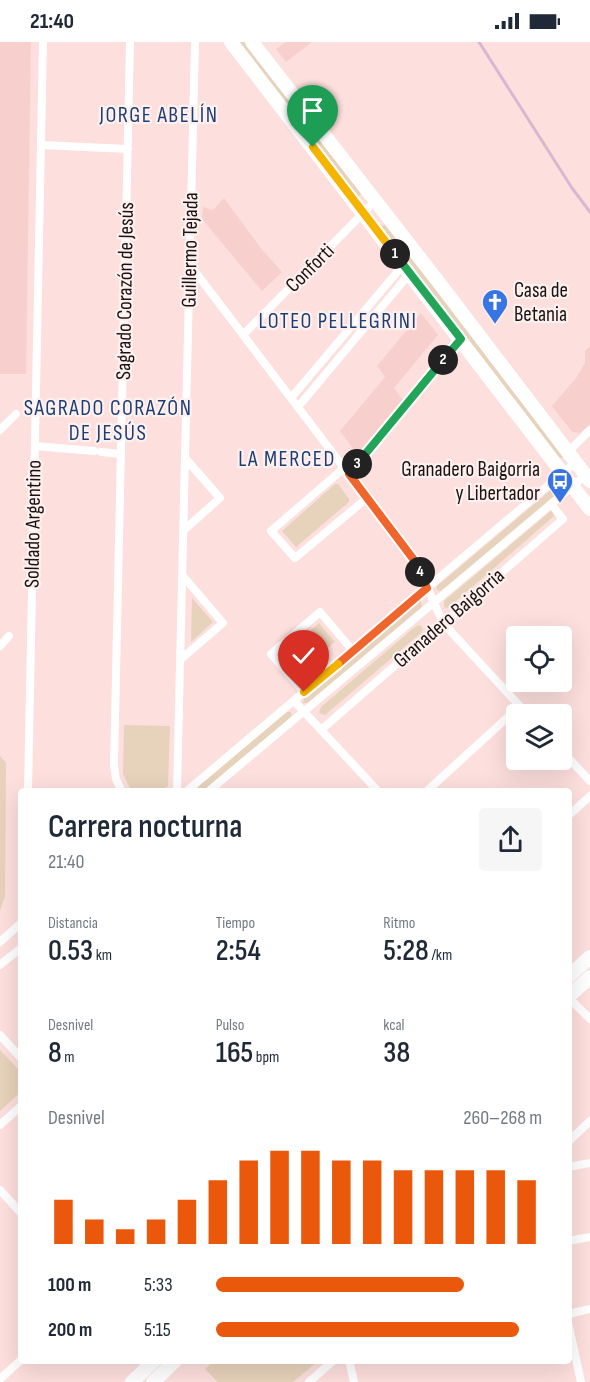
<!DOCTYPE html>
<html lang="es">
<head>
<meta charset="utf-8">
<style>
  body { margin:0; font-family:"Sofia Sans Condensed",sans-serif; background:#f6f6f7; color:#1f2937; height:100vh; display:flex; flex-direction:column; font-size:22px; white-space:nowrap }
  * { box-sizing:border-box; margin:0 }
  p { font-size:20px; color:#747a83 }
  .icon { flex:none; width:33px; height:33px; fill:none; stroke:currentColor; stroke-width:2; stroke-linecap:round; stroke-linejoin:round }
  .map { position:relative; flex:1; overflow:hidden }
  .drawer { position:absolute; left:18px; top:746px; width:554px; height:576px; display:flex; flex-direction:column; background:#fff; border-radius:6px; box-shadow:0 6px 24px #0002 }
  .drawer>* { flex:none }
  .tools { position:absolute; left:506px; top:584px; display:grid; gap:12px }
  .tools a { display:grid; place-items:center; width:66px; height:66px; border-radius:6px; background:#fff; box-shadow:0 6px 24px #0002; font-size:30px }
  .pin { position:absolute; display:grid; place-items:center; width:51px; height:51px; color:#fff; margin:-62px -26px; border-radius:50% 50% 50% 0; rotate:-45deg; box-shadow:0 0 6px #0007 }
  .pin .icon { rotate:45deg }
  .km { position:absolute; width:30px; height:30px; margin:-15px; border-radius:50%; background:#222; color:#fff; font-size:16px; line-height:30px; text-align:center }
  .round { display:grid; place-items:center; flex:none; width:63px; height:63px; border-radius:6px; background:#f6f6f7 }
  .head { display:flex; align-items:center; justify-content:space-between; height:102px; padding:0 30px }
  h1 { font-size:33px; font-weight:600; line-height:45px }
  .metrics { display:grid; grid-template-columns:repeat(3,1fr); gap:9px; height:102px; padding:6px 30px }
  .metrics div { display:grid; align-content:center }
  .metrics b { font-size:30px; font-weight:600 }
  .metrics small { font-size:16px; font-weight:400 }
  .metrics p { font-size:16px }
  .chart { height:168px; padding:12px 30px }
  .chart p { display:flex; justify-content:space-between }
  .chart svg { width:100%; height:108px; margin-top:6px; stroke:#ea580c; stroke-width:6 }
  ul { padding:0 30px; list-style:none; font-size:20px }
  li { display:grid; grid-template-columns:96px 72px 1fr; align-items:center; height:45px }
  li i { height:15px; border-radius:8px; background:#ea580c }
  .status { display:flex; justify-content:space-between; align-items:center; height:42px; padding:0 30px; background:#fff; direction:ltr }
  .status svg { height:16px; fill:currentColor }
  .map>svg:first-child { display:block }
  .built { fill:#f7d0ce }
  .green { fill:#e7d2bb }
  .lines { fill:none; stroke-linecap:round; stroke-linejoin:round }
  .stream { stroke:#d8b7d1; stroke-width:3 }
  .street { stroke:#fff; stroke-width:8 }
  .primary { stroke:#fff; stroke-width:14 }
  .split-1-casing { stroke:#fff; stroke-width:12 }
  .split-2-casing { stroke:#fff; stroke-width:12 }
  .split-3-casing { stroke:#fff; stroke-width:12 }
  .split-4-casing { stroke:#fff; stroke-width:12 }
  .split-5-casing { stroke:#fff; stroke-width:12 }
  .split-6-casing { stroke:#fff; stroke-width:12 }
  .split-1 { stroke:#f5b400; stroke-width:8 }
  .split-2 { stroke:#22a559; stroke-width:8 }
  .split-3 { stroke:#22a559; stroke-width:8 }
  .split-4 { stroke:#f0652b; stroke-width:8 }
  .split-5 { stroke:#f0652b; stroke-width:8 }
  .split-6 { stroke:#f5b400; stroke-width:8 }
  .labels { text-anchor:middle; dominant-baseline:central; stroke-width:4.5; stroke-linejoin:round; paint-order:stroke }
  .street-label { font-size:21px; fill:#1c1111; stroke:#fdf1f0 }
  .poi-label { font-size:21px; fill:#1c1111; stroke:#fdf1f0; text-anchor:start }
  .neighbourhood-label { font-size:22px; letter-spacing:1.5px; fill:#1e3d73; stroke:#fdf1f0 }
</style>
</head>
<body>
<div class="status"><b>21:40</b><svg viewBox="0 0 49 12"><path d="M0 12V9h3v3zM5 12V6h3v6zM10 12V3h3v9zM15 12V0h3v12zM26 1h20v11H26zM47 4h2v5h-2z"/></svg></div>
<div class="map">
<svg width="590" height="1340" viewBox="0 0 590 1340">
  <rect width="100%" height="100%" fill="#fddfdd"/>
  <path class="built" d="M0,0H31L26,332H0Z
    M286,0H312L286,20L276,7Z
    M224,156L260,205L282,230L262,249L202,177L203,165L213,168Z
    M421,271L438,293L394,346L403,358L357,412L340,389L385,335L377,324Z
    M590,304V382L580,391L572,390L552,364L576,336L585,321V309Z"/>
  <path class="green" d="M237,0H246L362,151L360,153L358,154Z
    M387,182L564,413L562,416H559L381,185L383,183Z
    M335,442H338L349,457V460L296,505L282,489Z
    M558,442H561L562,447L441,549L437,548V544Z
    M552,468L554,474L448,566L444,565V559Z
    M192,556L213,580L191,600Z
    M418,560H421L422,565L308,661H303L304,656Z
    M319,581L335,600L298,631L282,613Z
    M420,583L423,587L421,591L325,673L319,671L321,665L416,584Z
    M287,670H291L292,675L204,748H194Z
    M124,683L170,684L168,744L162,748H131L123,732Z
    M0,714L6,721L5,854L0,869Z
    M0,1008L21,1030V1050L0,1069Z
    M214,1319V1318L318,1319L293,1340H218L205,1327Z"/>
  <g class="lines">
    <path class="stream" d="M479,0L572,146L590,170"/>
    <path class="street" d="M41,103L128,107
      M190,223L417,522L443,581L527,672
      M243,293L376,158
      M291,356L404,222
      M298,365L410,231
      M0,388L16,372
      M35,404L94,409
      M101,410L121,412
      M568,410L590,388
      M344,426L271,489L295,516L367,456
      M349,432L461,297
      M184,488L220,456L185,416
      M0,604L9,594
      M181,617L223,581L183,534
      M304,650L271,612L320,570L353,609
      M294,659L377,748
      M321,688L563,477L551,462
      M561,708L590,739
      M28,748L43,0
      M121,748L116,737L114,723L130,0
      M177,748L195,0
      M188,748L576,420
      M210,748L586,433
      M428,748L520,664
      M568,774L590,754
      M0,900L21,881
      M0,923L21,906
      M568,955L590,977
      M0,993L21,1016
      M0,1083L21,1064
      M568,1100L590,1079
      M568,1125L590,1121
      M0,1148L21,1171
      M568,1199L590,1195
      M568,1272L590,1267
      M568,1280L581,1340
      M349,1318L354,1340
      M0,1337L21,1318
      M309,1340L334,1318"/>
    <path class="primary" d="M231,0L590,467
      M252,0L440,242L590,439
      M568,935L590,915
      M568,955L590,935
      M132,1340L155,1318
      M153,1340L176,1318"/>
  </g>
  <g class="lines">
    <g class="split-1-casing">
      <path id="split-1" d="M313,105L395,212"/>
    </g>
    <g class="split-2-casing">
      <path id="split-2" d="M395,212L461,297L443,318"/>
    </g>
    <g class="split-3-casing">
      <path id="split-3" d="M357,422L443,318"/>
    </g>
    <g class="split-4-casing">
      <path id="split-4" d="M357,422L349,432L417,522L420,530"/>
    </g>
    <g class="split-5-casing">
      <path id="split-5" d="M338,622L427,546L420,530"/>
    </g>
    <g class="split-6-casing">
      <path id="split-6" d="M304,650L338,622"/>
    </g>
    <use href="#split-1" class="split-1"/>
    <use href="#split-2" class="split-2"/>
    <use href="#split-3" class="split-3"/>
    <use href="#split-4" class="split-4"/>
    <use href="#split-5" class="split-5"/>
    <use href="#split-6" class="split-6"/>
  </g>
  <defs>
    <g id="church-pin" transform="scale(1.35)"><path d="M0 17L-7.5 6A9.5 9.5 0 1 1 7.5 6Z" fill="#3675e3" stroke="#fdf1f0"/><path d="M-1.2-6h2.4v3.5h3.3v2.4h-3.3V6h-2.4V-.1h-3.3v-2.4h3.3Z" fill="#fff"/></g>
    <g id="bus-pin" transform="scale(1.35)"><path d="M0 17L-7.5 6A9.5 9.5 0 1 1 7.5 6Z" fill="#3675e3" stroke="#fdf1f0"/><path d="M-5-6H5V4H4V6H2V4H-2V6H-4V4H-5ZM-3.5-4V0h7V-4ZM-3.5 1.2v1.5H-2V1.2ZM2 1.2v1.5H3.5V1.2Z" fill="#fff"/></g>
  </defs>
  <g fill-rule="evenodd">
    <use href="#church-pin" x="495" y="260"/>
    <use href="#bus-pin" x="560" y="439"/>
  </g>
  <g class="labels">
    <g class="street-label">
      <text transform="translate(190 208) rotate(-89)">Guillermo Tejada</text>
      <text transform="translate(310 226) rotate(-45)">Conforti</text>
      <text transform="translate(125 249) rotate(-89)">Sagrado Corazón de Jesús</text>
      <text transform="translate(33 482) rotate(-89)">Soldado Argentino</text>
      <text transform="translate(449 576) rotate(-41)">Granadero Baigorria</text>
    </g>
    <g class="poi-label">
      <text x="514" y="248">Casa de<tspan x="514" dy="24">Betania</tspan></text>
      <text x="540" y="427" text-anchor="end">Granadero Baigorria<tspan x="540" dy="24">y Libertador</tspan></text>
    </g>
    <g class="neighbourhood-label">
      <text x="159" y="73">JORGE ABELÍN</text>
      <text x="338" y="279">LOTEO PELLEGRINI</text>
      <text x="108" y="366">SAGRADO CORAZÓN<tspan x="108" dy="25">DE JESÚS</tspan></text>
      <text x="287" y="417">LA MERCED</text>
    </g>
  </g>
</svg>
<div class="tools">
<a><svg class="icon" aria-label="locate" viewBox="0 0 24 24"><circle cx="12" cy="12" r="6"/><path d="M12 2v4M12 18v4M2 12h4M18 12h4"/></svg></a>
<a><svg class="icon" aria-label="layers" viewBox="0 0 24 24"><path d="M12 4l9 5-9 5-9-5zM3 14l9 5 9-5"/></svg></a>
</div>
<div class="pin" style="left:313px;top:105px;background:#1e9e55"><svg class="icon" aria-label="arrive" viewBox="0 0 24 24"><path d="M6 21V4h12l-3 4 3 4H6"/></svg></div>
<div class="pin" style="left:304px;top:650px;background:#d93025"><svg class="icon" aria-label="check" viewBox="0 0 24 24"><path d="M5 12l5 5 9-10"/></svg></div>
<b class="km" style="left:395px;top:212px">1</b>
<b class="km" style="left:443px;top:318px">2</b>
<b class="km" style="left:357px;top:422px">3</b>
<b class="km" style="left:420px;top:530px">4</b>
<section class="drawer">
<div class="head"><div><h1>Carrera nocturna</h1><p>21:40</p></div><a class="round"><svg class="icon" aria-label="share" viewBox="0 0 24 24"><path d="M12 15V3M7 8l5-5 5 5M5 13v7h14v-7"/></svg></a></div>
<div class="metrics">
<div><p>Distancia</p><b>0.53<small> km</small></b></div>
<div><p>Tiempo</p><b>2:54</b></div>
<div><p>Ritmo</p><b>5:28<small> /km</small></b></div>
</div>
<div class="metrics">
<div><p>Desnivel</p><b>8<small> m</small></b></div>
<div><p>Pulso</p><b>165<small> bpm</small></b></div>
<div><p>kcal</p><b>38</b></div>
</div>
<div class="chart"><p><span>Desnivel</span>260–268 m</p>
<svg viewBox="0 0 160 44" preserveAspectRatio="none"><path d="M5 44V26M15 44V34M25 44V38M35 44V34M45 44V26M55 44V18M65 44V10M75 44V6M85 44V6M95 44V10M105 44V10M115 44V14M125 44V14M135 44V14M145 44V14M155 44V18"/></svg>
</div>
<ul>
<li><b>100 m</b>5:33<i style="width:76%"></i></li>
<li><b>200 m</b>5:15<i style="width:93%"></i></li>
</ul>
</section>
</div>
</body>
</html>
